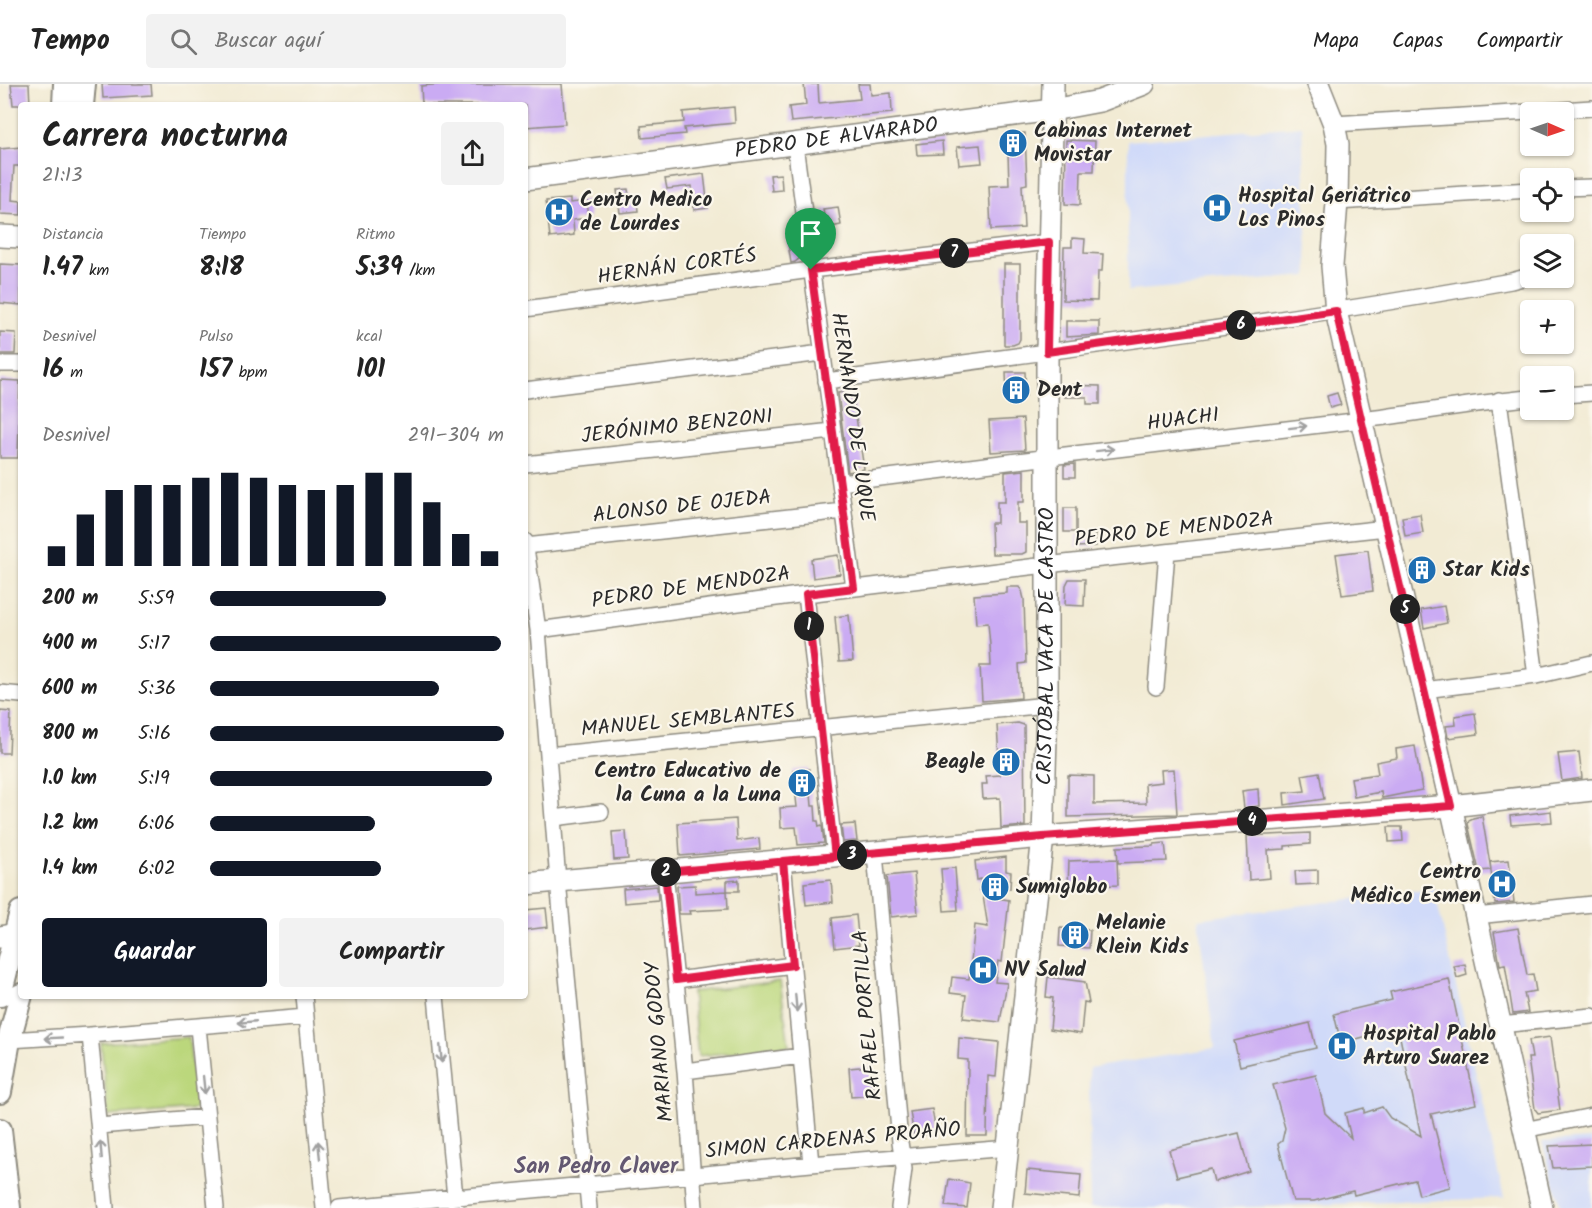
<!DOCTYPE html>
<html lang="es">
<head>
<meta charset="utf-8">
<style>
  body { margin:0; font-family:Kalam,sans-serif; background:#f2f2f2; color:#222; height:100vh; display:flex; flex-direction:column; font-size:22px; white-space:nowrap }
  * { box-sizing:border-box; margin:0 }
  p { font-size:20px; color:#767676 }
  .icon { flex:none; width:33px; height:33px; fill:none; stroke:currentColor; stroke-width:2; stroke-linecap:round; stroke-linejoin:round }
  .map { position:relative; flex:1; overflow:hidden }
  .panel { position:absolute; left:18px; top:18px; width:510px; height:897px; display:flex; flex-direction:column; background:#fff; border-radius:6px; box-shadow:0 2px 4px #0004 }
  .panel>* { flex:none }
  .needle { width:39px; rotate:92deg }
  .fabs { position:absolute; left:1520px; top:18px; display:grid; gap:12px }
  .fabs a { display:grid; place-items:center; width:54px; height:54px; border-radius:6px; background:#fff; box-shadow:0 2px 4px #0004; font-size:30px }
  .pin { position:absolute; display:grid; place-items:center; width:51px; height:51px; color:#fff; margin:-62px -26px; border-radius:50% 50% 50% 0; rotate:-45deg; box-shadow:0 0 6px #0007 }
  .pin .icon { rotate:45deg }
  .km { position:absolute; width:30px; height:30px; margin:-15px; border-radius:50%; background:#222; color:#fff; font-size:16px; line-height:30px; text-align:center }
  .round { display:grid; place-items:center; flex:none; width:63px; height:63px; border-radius:6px; background:#f2f2f2 }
  .head { display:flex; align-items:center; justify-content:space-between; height:102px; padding:0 24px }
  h1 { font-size:33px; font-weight:600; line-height:45px }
  .metrics { display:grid; grid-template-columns:repeat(3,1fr); gap:9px; height:102px; padding:6px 24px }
  .metrics div { display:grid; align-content:center }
  .metrics b { font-size:26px; font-weight:600 }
  .metrics small { font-size:16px; font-weight:400 }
  .metrics p { font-size:16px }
  .chart { height:168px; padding:12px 24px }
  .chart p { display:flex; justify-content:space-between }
  .chart svg { width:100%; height:108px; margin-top:6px; stroke:#111827; stroke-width:6 }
  .cta { display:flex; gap:12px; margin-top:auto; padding:12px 24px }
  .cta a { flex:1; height:69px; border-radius:6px; background:#111827; color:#fff; font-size:24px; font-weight:600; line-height:69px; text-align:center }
  .cta a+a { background:#f2f2f2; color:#222 }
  ul { padding:0 24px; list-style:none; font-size:20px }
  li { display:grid; grid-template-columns:96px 72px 1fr; align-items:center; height:45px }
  li i { height:15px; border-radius:8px; background:#111827 }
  header { display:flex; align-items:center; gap:36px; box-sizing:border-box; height:84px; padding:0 30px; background:#fff; border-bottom:2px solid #e0e0e0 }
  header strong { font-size:28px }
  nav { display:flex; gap:33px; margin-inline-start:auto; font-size:21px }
  .search { width:420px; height:54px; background:#f2f2f2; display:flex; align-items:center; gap:15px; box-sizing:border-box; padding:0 21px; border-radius:6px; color:#767676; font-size:22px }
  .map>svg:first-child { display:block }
  .built { fill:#d0daf9 }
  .green { fill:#bbd77c; stroke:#738154; stroke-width:1.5 }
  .building { fill:#caabf3 }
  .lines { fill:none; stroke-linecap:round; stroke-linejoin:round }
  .street-casing { stroke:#8e8b80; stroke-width:18 }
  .secondary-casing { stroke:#8e8b80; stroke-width:24 }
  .primary-casing { stroke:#8e8b80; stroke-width:26 }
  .street { stroke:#fff; stroke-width:15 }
  .secondary { stroke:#fff; stroke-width:21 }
  .primary { stroke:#fff; stroke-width:22 }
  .oneway { stroke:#a0a0a0 }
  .route-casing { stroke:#fff; stroke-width:12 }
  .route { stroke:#e11d48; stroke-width:8 }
  .labels { text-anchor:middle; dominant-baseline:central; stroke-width:4.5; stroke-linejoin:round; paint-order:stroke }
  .poi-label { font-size:21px; font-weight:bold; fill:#2b2b2b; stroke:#fbf7ec; text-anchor:start }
  .street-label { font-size:21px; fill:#2b2b2b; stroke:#fbf7ec }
  .neighbourhood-label { font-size:22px; font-weight:bold; fill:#635871; stroke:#fbf7ec }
</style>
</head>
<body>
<header>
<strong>Tempo</strong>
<div class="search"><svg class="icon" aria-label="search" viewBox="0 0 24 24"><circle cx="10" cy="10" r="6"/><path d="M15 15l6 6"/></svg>Buscar aquí</div>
<nav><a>Mapa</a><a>Capas</a><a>Compartir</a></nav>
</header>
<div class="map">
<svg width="1592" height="1124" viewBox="0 0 1592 1124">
  <rect width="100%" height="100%" fill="#fbf7ec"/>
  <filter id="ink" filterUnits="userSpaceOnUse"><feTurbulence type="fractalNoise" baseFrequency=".0167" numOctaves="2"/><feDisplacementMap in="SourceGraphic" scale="12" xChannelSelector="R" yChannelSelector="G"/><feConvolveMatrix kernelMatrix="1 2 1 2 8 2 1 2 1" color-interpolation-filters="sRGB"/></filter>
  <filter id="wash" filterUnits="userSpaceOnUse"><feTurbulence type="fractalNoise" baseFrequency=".008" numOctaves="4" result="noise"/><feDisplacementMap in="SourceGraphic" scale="24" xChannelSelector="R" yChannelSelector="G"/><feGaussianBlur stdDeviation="1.35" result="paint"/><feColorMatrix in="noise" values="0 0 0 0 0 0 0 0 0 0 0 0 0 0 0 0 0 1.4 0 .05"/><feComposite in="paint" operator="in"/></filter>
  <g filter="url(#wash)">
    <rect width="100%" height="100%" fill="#f2ebd4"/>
    <path class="built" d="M1302,42L1308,192L1128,207V57Z
      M1434,804L1504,1114L1223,1124H1090L1089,984L1215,964L1198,835Z
      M1592,1055V1124H1561L1542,1058Z"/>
    <path class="green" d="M780,897L789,962L698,972L692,908Z
      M189,953L196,1025L108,1032L101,959Z"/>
    <g id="blocks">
      <path class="building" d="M11,0H29L30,21H13Z
        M102,0H151L152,11L103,14Z
        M442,0H562L565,40L525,43V21H422L421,2Z
        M804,0H818L819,19L860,15L858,0H870L871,11L891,9L892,29L791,38L789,23L806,21Z
        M734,23L735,39L684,44L685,50L642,54L641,42L684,38L683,28Z
        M1025,49L1027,100L1022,101L1024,144L991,146L989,102L1009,101L1008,69H1005L1004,50Z
        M1066,56L1095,57L1094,87H1081L1080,121L1065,120Z
        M942,57L943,70L917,71L916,60Z
        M980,61L982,79L959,81L957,63Z
        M21,63V82H14L12,116L21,117V131L0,130V65Z
        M704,90L708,124L694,126L692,102L667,105L665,95Z
        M781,90L782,106L772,107L770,91Z
        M628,105L629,112L636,111L638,127L620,129L617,106Z
        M570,115V119L587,117L589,134L573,136L574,151L550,154L546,117Z
        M838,123L841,141L826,144L823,125Z
        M797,151L800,174L795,178L791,179L787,153Z
        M1072,154L1085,155L1084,169L1103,170L1102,187H1098L1097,217L1063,216L1064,163H1072Z
        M0,180L21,181V221L0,219Z
        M1004,180H1020V255L1018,259L1013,261H1004Z
        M1066,237H1099V251L1066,253Z
        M0,248L16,249L15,270H0Z
        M1006,288H1025L1026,312L1007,313Z
        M0,296L20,297L18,374H0Z
        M1065,301L1100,302V320H1087V313H1065Z
        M852,307L864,385L848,388L838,309Z
        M1337,309L1341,321L1330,324L1327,312Z
        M1023,335L1025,366L991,368L989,337Z
        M1075,380V393H1064V381Z
        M1024,386V418H1018V439H1026V468L1022,470H992L991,439H997V418H1005V388Z
        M1064,424H1076V448H1064Z
        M1420,430L1423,449L1405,452L1402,433Z
        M1095,450L1096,462L1076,463V451Z
        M1368,466L1373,507L1342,511L1336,470Z
        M838,471L840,490L813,494L811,475Z
        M1430,476L1432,493L1414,495L1412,479Z
        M1069,495H1085L1084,522L1065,521L1066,501Z
        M1007,503H1019L1022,507L1024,515L1026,579L1019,580L1021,614L982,617L980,582H991L990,561L988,539L976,540L974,511L1007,509Z
        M1444,522L1447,539L1424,544L1421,526Z
        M849,531L853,577L839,578L835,533Z
        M0,627L11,628L9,669H0Z
        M1475,629L1478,650L1448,654L1446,642L1456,641L1455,632Z
        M1018,639L1024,641L1025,742L1001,744L1000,714L983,715L982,700H987L986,692L1000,691L997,641Z
        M1415,662L1422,706L1382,714L1381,708L1354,713L1351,694L1378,690L1376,678L1397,674L1396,665Z
        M1579,668L1582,694L1562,697L1558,670Z
        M809,685L812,722H815L816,737H818L819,743L822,742L824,759L798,761L796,743L781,744L780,724L797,723L793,686Z
        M1174,685L1177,730L1068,733V691L1094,692V720L1146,719L1145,700L1162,698L1161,686Z
        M1319,688L1324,715L1285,721L1284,709L1305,707L1302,691Z
        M1258,705L1259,722L1244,724L1242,707Z
        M1551,727L1552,738L1511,741L1510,732Z
        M1482,732L1491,786L1479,787L1468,740L1469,736L1473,734Z
        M736,735L737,757L759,754L760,765L680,772L678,739Z
        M855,740L857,757L843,758L841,741Z
        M1388,743H1402L1403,757L1389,758Z
        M626,747L628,775L614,776L612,748Z
        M1310,749V760L1285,762V765L1268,766L1270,794L1249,796L1247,752Z
        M1165,759L1167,777L1118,779L1117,763L1154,762V760Z
        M1006,773V787L1011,788L1010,805L980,806L981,795L977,796L975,777Z
        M1117,775L1118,801L1068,803L1069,777Z
        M1509,776L1514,818L1495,820L1490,778Z
        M955,784L958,826L944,827L941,785Z
        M1318,786V800L1296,801L1295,787Z
        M914,789L918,830L891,833L887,792Z
        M739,796V807H727V797Z
        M831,796L833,818L806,821L804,799Z
        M695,801V809L727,807L728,825L689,827L690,830H679L677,802Z
        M657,802L658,816L624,819L623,805Z
        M983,812L1009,816L1002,878L998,877L995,898L1007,899L1000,938L963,934L966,911L950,909L952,893L969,895L975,841L988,843Z
        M546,824L548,843L525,846V826Z
        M856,831L859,861L835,864L832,834Z
        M1060,844L1090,846L1089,864L1059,862Z
        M1518,844L1527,891L1533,890L1536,907L1524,909L1528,928L1513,930L1505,880L1500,881L1494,848Z
        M1465,880L1467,891L1457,894L1454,882Z
        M1048,893L1085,898L1089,919L1084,918L1081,950L1050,945L1053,914L1046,913Z
        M1449,895L1476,1020L1431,1030L1450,1103L1419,1111L1415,1096L1354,1111L1353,1107L1314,1117H1293L1278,1060L1282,1057L1285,1044L1273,1001L1316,991L1325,1029L1351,1054L1345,1029L1364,1024V1029L1382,1023L1390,1034L1421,1052L1398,944L1341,959L1334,930L1392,916L1390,908Z
        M1310,939L1316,964L1240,982L1234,957Z
        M1550,953L1560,1026L1538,1029L1535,1025L1528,974H1532L1529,956Z
        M959,954L999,958L996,993L988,992L987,1052H967L968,976L958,975Z
        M871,982L873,1011L851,1013L849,984Z
        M932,1025L936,1049L914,1052L910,1028Z
        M1239,1049L1249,1087L1214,1098L1211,1085L1177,1093L1169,1066Z
        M1592,1060V1082L1553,1084L1549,1062Z
        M1027,1086L1081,1091L1079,1114L1025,1109Z
        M949,1095L970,1099L967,1124L945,1122Z"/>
    </g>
  </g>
  <g filter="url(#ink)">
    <use href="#blocks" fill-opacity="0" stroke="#8e8b80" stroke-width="1.5"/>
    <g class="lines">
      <g class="street-casing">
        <path id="street" d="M1334,40L1592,24
          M795,61L854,504
          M1563,104L1592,103
          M1337,118L1530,106
          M525,225L811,186L1049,158
          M0,280H21
          M826,297C1055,267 1284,238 1511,197L1530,192
          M525,306L822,269
          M1563,311L1592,309
          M1499,316L1536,592
          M525,380L833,347
          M840,399C1011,377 1183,357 1354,337C1413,330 1471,319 1530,314
          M525,457L538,546L558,797L589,1124
          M526,462L844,427
          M806,510L835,773
          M538,546L806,510L1046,481L1386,444
          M1156,603L1167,468
          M1424,606L1536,592L1592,579
          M0,609L21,611
          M548,671L1047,621
          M554,734L601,728
          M875,769L900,1058L904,1085L899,1124
          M783,777L811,1080
          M665,788L685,987L695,1124
          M1476,832L1592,820
          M676,896L793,881
          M304,912L324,1124
          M436,912L456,1124
          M1500,941L1592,932
          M198,943L216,1124
          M90,951L106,1124
          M9,956L90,951L306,933
          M685,987L801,972
          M99,1042L207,1033
          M1524,1046L1592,1032
          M339,1124L811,1080L1009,1064"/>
      </g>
      <g class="secondary-casing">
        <g id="secondary">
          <path d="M1318,0L1334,40L1338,60L1337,118L1332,182L1336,227L1451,722L1542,1124"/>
          <path id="s1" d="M525,95L1052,26L1100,17L1144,0"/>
          <path d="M0,152L21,153"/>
          <path d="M525,800L1043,753L1451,722L1592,706"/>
          <path d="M0,853L21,849"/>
          <path id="s2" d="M1001,1124L1043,753L1047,621V268L1053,0"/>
        </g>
      </g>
      <g class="primary-casing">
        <path id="primary" d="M64,21L65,0
          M82,21L84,0
          M0,911L21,828
          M0,1008L9,956L21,911
          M0,1046L9,1124"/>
      </g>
      <use href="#street" class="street"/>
      <use href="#secondary" class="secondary"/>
      <use href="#primary" class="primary"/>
    </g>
    <defs><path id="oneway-shaft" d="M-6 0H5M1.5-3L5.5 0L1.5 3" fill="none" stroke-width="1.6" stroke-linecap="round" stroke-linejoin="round" transform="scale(1.5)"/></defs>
    <g class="oneway">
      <use href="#oneway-shaft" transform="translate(1298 343) rotate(-7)"/>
      <use href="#oneway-shaft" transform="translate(1105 366) rotate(-7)"/>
      <use href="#oneway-shaft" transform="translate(796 919) rotate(85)"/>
      <use href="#oneway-shaft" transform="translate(247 938) rotate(175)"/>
      <use href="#oneway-shaft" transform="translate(53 954) rotate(177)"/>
      <use href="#oneway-shaft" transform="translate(441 970) rotate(85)"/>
      <use href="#oneway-shaft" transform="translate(204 1001) rotate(84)"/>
      <use href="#oneway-shaft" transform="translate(101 1066) rotate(-95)"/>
      <use href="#oneway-shaft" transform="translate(319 1066) rotate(-96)"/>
    </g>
  </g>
  <g class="lines" filter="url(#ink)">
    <g class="route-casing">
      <path id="route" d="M811,186L854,504L806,510L835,773L665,788L676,896L793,881L783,777L1043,753L1451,722L1336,227L1047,268L1049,158L811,186"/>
    </g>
    <use href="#route" class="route"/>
  </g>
  <defs>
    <g id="building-disc" transform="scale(1.5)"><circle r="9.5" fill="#1f6fb2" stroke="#fbf7ec"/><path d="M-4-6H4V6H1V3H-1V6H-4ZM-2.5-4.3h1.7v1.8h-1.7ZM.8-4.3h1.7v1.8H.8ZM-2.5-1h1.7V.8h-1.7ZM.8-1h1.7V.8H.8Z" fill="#fff"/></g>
    <g id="hospital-disc" transform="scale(1.5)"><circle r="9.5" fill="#1f6fb2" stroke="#fbf7ec"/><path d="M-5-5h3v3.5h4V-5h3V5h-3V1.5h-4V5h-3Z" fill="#fff"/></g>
  </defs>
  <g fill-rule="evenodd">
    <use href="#building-disc" x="1013" y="59"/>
    <use href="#hospital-disc" x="1217" y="124"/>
    <use href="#hospital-disc" x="559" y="128"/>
    <use href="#building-disc" x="1016" y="306"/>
    <use href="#building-disc" x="1422" y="486"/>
    <use href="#building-disc" x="1006" y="678"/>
    <use href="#building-disc" x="802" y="699"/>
    <use href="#hospital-disc" x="1502" y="800"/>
    <use href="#building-disc" x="995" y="803"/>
    <use href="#building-disc" x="1075" y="851"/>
    <use href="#hospital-disc" x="983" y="886"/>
    <use href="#hospital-disc" x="1342" y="962"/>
  </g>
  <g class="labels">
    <g class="poi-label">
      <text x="1034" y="47">Cabinas Internet<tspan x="1034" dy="24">Movistar</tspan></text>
      <text x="1238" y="112">Hospital Geriátrico<tspan x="1238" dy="24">Los Pinos</tspan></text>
      <text x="580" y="116">Centro Medico<tspan x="580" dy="24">de Lourdes</tspan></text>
      <text x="1037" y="306">Dent</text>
      <text x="1443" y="486">Star Kids</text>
      <text x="985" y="678" text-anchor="end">Beagle</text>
      <text x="781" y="687" text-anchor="end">Centro Educativo de<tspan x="781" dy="24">la Cuna a la Luna</tspan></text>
      <text x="1481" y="788" text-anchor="end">Centro<tspan x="1481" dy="24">Médico Esmen</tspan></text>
      <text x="1016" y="803">Sumiglobo</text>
      <text x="1096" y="839">Melanie<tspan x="1096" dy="24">Klein Kids</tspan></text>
      <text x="1004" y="886">NV Salud</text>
      <text x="1363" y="950">Hospital Pablo<tspan x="1363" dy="24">Arturo Suarez</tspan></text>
    </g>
    <g class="street-label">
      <text stroke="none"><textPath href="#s1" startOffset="314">PEDRO DE ALVARADO</textPath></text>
      <text transform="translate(677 183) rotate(-8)">HERNÁN CORTÉS</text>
      <text transform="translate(852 333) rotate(82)">HERNANDO DE LUQUE</text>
      <text transform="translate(1183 336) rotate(-7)">HUACHI</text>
      <text transform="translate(677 343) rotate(-6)">JERÓNIMO BENZONI</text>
      <text transform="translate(682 423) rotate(-6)">ALONSO DE OJEDA</text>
      <text transform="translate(1174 446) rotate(-6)">PEDRO DE MENDOZA</text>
      <text transform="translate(691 504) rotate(-8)">PEDRO DE MENDOZA</text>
      <text stroke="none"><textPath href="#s2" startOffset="564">CRISTÓBAL VACA DE CASTRO</textPath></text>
      <text transform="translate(688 637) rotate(-5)">MANUEL SEMBLANTES</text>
      <text transform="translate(868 931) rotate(-95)">RAFAEL PORTILLA</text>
      <text transform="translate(660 958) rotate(-95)">MARIANO GODOY</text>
      <text transform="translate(833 1057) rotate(-5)">SIMON CARDENAS PROAÑO</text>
    </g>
    <g class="neighbourhood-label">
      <text x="596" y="1083">San Pedro Claver</text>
    </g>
  </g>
</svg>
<div class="fabs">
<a><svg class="needle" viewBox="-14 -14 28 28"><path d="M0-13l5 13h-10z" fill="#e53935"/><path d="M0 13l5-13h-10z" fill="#767676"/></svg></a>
<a><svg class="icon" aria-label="locate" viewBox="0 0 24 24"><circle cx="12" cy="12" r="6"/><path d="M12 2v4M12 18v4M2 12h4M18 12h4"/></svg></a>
<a><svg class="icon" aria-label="layers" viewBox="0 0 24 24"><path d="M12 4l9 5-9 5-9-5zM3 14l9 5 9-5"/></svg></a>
<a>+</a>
<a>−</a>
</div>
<div class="pin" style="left:811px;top:186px;background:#1e9e55"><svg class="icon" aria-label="arrive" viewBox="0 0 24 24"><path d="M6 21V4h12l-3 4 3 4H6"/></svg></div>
<b class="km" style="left:809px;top:542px">1</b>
<b class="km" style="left:666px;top:788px">2</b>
<b class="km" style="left:852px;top:771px">3</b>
<b class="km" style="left:1252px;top:737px">4</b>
<b class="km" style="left:1405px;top:525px">5</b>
<b class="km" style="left:1241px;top:241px">6</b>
<b class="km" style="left:954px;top:169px">7</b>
<section class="panel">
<div class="head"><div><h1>Carrera nocturna</h1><p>21:13</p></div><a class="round"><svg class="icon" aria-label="share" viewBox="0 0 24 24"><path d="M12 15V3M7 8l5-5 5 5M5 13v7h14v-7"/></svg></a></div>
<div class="metrics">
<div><p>Distancia</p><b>1.47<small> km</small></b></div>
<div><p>Tiempo</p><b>8:18</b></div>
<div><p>Ritmo</p><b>5:39<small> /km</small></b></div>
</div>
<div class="metrics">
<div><p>Desnivel</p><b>16<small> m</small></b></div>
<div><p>Pulso</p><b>157<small> bpm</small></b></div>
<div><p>kcal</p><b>101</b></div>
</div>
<div class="chart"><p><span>Desnivel</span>291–304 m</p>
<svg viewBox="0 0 160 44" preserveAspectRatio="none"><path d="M5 44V36M15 44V23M25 44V13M35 44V11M45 44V11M55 44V8M65 44V6M75 44V8M85 44V11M95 44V13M105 44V11M115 44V6M125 44V6M135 44V18M145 44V31M155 44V38"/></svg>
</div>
<ul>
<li><b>200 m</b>5:59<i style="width:60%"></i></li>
<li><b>400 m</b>5:17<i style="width:99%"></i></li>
<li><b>600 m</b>5:36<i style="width:78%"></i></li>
<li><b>800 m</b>5:16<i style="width:100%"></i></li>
<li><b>1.0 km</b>5:19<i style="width:96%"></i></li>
<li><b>1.2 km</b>6:06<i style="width:56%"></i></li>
<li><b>1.4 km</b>6:02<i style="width:58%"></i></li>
</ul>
<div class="cta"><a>Guardar</a><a>Compartir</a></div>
</section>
</div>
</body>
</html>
